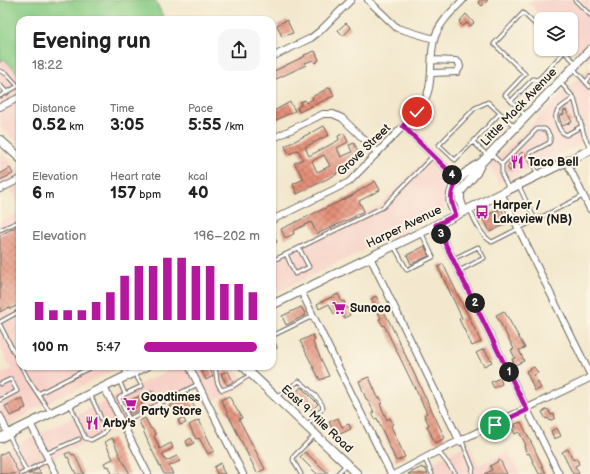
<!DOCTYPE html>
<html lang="en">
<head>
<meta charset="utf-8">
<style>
  body { margin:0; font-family:"Balsamiq Sans",sans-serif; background:#f6f6f6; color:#222; height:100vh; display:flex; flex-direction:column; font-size:15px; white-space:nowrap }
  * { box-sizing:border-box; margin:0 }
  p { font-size:13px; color:#767676 }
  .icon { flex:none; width:22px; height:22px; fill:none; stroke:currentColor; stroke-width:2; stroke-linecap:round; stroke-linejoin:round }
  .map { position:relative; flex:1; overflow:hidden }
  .sheet { position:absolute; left:16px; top:16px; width:260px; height:354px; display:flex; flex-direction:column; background:#fff; border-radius:12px; box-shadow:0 1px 3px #0004 }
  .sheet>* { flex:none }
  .fabs { position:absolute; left:534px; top:12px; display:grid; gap:8px }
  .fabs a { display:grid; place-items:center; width:44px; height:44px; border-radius:8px; background:#fff; box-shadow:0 1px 3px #0004; font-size:20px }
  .pin { position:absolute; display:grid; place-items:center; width:34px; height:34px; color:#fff; margin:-17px; border:2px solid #fff; border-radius:50%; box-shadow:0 1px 4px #0007 }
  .km { position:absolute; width:20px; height:20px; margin:-10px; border-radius:50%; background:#222; color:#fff; font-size:11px; line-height:20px; text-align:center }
  .round { display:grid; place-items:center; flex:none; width:42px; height:42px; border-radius:12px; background:#f6f6f6 }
  .head { display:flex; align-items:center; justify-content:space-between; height:68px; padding:0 16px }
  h1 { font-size:22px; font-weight:800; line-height:30px }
  .metrics { display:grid; grid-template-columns:repeat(3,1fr); gap:6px; height:68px; padding:4px 16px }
  .metrics div { display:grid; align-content:center }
  .metrics b { font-size:17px; font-weight:800 }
  .metrics small { font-size:11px; font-weight:400 }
  .metrics p { font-size:11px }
  .chart { height:112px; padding:8px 16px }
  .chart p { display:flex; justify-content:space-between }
  .chart svg { width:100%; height:72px; margin-top:4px; stroke:#b5179e; stroke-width:6 }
  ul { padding:0 16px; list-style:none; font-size:13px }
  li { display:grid; grid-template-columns:64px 48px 1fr; align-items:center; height:30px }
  li i { height:10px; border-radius:5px; background:#b5179e }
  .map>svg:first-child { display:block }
  .built { fill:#f7d1c8 }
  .pitch { fill:#89cc85; stroke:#527450 }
  .building { fill:url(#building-cross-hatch); fill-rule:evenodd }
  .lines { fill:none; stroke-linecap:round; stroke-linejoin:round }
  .service-casing { stroke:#67635a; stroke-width:5 }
  .minor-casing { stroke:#67635a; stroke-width:8 }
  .secondary-casing { stroke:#67635a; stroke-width:10 }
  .service { stroke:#fff; stroke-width:3 }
  .minor { stroke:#fff; stroke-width:6 }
  .secondary { stroke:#fff; stroke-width:8 }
  .route-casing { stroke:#fff; stroke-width:8 }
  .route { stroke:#b5179e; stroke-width:5 }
  .labels { text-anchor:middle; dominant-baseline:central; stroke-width:4; stroke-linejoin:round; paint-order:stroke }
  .street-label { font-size:12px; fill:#1c1c1c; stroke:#fcf5e5 }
  .poi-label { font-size:12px; font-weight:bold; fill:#1c1c1c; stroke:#fcf5e5; text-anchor:start }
</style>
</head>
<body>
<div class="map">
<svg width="590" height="474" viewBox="0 0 590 474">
  <defs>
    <pattern id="building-cross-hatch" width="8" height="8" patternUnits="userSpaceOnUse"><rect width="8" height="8" fill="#e48f79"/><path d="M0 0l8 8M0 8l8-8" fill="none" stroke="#b87462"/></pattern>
  </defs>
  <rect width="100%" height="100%" fill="#fcf5e5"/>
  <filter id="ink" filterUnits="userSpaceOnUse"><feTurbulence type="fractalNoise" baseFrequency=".025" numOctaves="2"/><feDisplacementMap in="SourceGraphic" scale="8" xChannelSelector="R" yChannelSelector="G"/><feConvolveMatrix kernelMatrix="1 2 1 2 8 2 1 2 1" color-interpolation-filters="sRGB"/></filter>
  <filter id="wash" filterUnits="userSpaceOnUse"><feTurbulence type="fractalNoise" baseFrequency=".012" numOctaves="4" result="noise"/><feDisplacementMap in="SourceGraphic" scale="16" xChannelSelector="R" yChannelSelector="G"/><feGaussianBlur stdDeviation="0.9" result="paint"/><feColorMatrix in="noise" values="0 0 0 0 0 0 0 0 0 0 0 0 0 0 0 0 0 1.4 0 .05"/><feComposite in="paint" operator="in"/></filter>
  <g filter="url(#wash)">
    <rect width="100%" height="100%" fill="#f3e8cd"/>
    <path class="built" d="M533,0H590V62L571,44V19H545L529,4Z
      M3,59L16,71L20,78V145L0,127V62Z
      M590,67V139L499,184L490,165Z
      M0,152L20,171V208L10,187L0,192Z
      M428,156L450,179L443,212L272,295V258L380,205Z
      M20,212V366H123L31,411L29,415L0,429V375L11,369L0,347V222Z
      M177,366H231L249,384L205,405L196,387L126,423L23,474H0V453Z
      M469,444L479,465L509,451L520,474H435L430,464Z"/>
    <path class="pitch" d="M0,0H155L165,20H20V78L16,71L4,59L0,62Z"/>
    <g id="blocks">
      <path class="building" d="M480,0H488L482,6L478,2Z
        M466,14L474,23L470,26L467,23L463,26L459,22Z
        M287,20L293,33L282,37L277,25Z
        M346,23L351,28L343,36L338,30Z
        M315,51L319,60L315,63L313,60L305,63L306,65L272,81V72L305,56L304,55Z
        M330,87L334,96L299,112L297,107L301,105L300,102L305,100L306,103L313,99L312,97Z
        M290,102L295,111L272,122V112Z
        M566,110L572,122L562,126L559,116L564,114L563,111Z
        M324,126L329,135L305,147L309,156L339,140L338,136L344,133L348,142L337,148L341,157L352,152L349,145L354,143L360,155L351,160L353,163L344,167L345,169L336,173L337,174L297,194L293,184L304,179L294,163L303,159L298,150L289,154L285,146ZM324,155L330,166L317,172L312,161Z
        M522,152L525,155L524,157L510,171L507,168L510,165L508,164Z
        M10,168L13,174L0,180V174Z
        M375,181L380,190L359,201L364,211L355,215L356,216L317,234L311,222L293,231L294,234L285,238L281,229L353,195Z
        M501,208L508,223L490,232L483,218Z
        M20,225V304L10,309L9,307L0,312V235Z
        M272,232L277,242L272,245Z
        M425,246L429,256L411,264L407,255Z
        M443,264L481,342L472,346L459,319L462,318L438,267Z
        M338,294L342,302L344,301L350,315L344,318L341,311L334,314L329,304L319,309L317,304Z
        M376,296L390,323L445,438L435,443L427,426L429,425L424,415L427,413L384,325L383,326L379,319L381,318L371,299Z
        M301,307L306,315L286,325L282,316Z
        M504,311L525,348L519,350L524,361L515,365L512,359L515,358L511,350L514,349L496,315Z
        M313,335L315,340L313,342L329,376L320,380L300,341Z
        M484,349L492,362L484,366L476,353Z
        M204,366H208L213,376L206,380L200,368Z
        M534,367L538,373L534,375L541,388L535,391L526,371Z
        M228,371L233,382L227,385L221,374Z
        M369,377L378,398L380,397L382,403L380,404L387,420L390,418L393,424L391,426L405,457L396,461L377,418L375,419L372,413L374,412L367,399H366L359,381Z
        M500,378L502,384L494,388L491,382Z
        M301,387L318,404L312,410L295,394Z
        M151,391L154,397L141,403L143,408L130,414L125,403Z
        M187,393L195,408L186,413L182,406L172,411L169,406L180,400L178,398Z
        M229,396L238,412H239L242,418L239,419L265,469L257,473L221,400Z
        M22,398L26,408L21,410L22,411L10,416L5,406Z
        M548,409L551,415L554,414L555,418L550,421L548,418L546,419L542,412Z
        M145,418L151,429H153L156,435L154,436L160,449L171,443L173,448L162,454L166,461L177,456L180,461L169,466L173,474H164L149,444L139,421Z
        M183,418L186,423L180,425L178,420Z
        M338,418L342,427L349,424L351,429L338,435L335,428L332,429L329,422Z
        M199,420L214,451L208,454L199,438L196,439L189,425Z
        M521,422L535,450L546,474H539L529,453L527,454L524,446L526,445L519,432L515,434L512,428L516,426L515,424Z
        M557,428L561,436L554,439L551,431Z
        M112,438L113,439L119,454L130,474H119L120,473L112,474L109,466L106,467L104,463L113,459L105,442Z
        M191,438L194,443L188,446L186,441Z
        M568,449L573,460L577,458L579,464L575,466L579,474H573L562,452Z
        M7,451L18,472L14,474H0V455Z
        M70,452L72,455L74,454L84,474H76L68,457L67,458L65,454Z
        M305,452L329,474H317L300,457Z
        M500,460L507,474H484L492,470L490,466Z
        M221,463L222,469L225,474H217L214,467Z
        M422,467L423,469L425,468L428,474H408Z
        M38,469L41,474H28Z"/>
    </g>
  </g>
  <g filter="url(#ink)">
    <use href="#blocks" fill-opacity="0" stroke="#67635a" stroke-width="1"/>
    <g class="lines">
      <g class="service-casing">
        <path id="service" d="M575,0L590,15
          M561,49L577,64
          M574,69L590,87
          M0,71L7,74L18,86L0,96
          M560,82L574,98L584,135L590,148
          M586,82L590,77
          M0,85L7,93
          M574,98C564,106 550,110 558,125C560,130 561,132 566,135L582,126
          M511,101L533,79L537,80L541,77L564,52
          M526,116L505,95L525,74L494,44L523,13L541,30
          M473,142L500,113
          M491,154L502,164
          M487,155L473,142L455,160L439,145L475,108L488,102L514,126
          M519,186L535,220
          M509,189L502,175V164L537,129H545C549,133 552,138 549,143L530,153L529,156L538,175
          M470,210C475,221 481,236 492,242L583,196
          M0,230L20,221
          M394,246L407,270L433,257L422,234
          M286,254L295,274L309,267L299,248
          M453,259L478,247L484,258L459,271
          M272,261L383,207L433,156
          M0,322L20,311
          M0,325L20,364
          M272,336L313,316
          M272,341L275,347L272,349
          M21,366L28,379L50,412
          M122,366L127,375
          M215,366C217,375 215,383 222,390L233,386L250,375
          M249,371L254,366
          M119,380L125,394L142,386L135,374
          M0,384L11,379L17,391L0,400
          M38,394L93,366
          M125,394L119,398L129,419
          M276,397L299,381C306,386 322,400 323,408L306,426
          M70,404L85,438L91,440L104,433L106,429L90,394
          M123,422L198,384
          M9,435L26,471
          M462,441L473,468L472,474
          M438,451L456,474
          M45,454L79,439
          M425,459L432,474
          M21,474L48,460
          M301,474L293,460L294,456L314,436
          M337,474L346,465"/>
      </g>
      <g class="minor-casing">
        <path id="minor" d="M368,0L397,28L434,39
          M272,57L311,38L320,31L351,0
          M432,73L457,72L460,67L459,63L456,61L432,60
          M0,107L20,97
          M403,126L458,180
          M272,139L323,114H333L342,118L377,152
          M566,161L590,209
          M0,189L20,179
          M501,193L590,374
          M272,220L349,182L419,110C436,88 428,64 434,40C438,24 452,11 463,0
          M436,225L559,474
          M370,257L460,442
          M301,291L391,474
          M189,366L243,474
          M104,387L148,474
          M0,416L8,434
          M30,423L56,474
          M395,474L438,451L590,378"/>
      </g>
      <g class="secondary-casing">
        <path id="secondary" d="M0,140L20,158
          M464,212L460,200V192L476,173L481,163L590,50
          M456,215C455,212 452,208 451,204C447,185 467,170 481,163
          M272,305L590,150
          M243,366L357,474
          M0,438L147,366"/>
      </g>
      <use href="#service" class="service"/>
      <use href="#minor" class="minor"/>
      <use href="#secondary" class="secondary"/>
    </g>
  </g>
  <g class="lines" filter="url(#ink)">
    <g class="route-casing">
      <path id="route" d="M417,112L403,126L458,180C449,194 450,201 456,215L436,225L527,410L495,425"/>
    </g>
    <use href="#route" class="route"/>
  </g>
  <defs>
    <g id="restaurant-bare" transform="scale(1.08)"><path d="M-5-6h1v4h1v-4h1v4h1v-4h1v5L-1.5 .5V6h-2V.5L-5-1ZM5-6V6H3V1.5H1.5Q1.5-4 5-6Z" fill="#b5179e" stroke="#fcf5e5" stroke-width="2.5" paint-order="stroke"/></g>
    <g id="bus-bare" transform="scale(1.08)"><path d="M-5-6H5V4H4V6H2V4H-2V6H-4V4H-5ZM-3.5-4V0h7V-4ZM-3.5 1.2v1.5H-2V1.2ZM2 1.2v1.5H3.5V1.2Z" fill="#b5179e" stroke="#fcf5e5" stroke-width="2.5" paint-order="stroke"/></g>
    <g id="supermarket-bare" transform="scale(1.08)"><path d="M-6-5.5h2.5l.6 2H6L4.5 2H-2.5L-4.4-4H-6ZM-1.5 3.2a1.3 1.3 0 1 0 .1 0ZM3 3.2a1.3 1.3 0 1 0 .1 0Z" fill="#b5179e" stroke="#fcf5e5" stroke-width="2.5" paint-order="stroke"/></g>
  </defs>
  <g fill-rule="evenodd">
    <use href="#restaurant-bare" x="517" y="162"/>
    <use href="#bus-bare" x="482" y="212"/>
    <use href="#supermarket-bare" x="339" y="308"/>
    <use href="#supermarket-bare" x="130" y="404"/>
    <use href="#restaurant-bare" x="92" y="423"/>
  </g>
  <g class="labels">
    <g class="street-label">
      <text transform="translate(519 107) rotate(-46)">Little Mack Avenue</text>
      <text transform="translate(364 150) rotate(-44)">Grove Street</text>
      <text transform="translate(404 227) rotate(-26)">Harper Avenue</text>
      <text transform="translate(317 419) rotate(43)">East 9 Mile Road</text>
    </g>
    <g class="poi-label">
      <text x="528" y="162">Taco Bell</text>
      <text x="493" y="205">Harper /<tspan x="493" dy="14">Lakeview (NB)</tspan></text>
      <text x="350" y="308">Sunoco</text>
      <text x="141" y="397">Goodtimes<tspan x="141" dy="14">Party Store</tspan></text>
      <text x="103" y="423">Arby's</text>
    </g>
  </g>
</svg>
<div class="fabs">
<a><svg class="icon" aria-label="layers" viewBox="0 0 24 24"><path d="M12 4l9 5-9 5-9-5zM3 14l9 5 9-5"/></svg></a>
</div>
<div class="pin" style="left:495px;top:425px;background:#1e9e55"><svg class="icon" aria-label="arrive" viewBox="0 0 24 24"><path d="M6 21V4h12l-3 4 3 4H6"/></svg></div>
<div class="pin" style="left:417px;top:112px;background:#d93025"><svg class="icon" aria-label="check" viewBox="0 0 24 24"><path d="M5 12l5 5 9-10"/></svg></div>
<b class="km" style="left:509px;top:372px">1</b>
<b class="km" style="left:475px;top:303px">2</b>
<b class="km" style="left:441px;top:234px">3</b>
<b class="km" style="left:452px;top:175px">4</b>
<section class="sheet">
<div class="head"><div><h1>Evening run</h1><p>18:22</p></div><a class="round"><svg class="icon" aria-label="share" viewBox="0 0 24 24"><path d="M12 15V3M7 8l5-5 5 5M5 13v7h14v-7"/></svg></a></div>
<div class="metrics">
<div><p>Distance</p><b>0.52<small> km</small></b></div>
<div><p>Time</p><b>3:05</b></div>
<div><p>Pace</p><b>5:55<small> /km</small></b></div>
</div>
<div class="metrics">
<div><p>Elevation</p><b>6<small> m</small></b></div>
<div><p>Heart rate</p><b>157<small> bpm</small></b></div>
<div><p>kcal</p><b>40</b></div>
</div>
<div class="chart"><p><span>Elevation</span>196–202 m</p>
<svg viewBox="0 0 160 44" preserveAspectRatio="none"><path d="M5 44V33M15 44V38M25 44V38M35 44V38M45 44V33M55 44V27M65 44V17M75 44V11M85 44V11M95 44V6M105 44V6M115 44V11M125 44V11M135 44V22M145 44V22M155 44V27"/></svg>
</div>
<ul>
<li><b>100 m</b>5:47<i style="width:97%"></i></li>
</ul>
</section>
</div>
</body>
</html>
